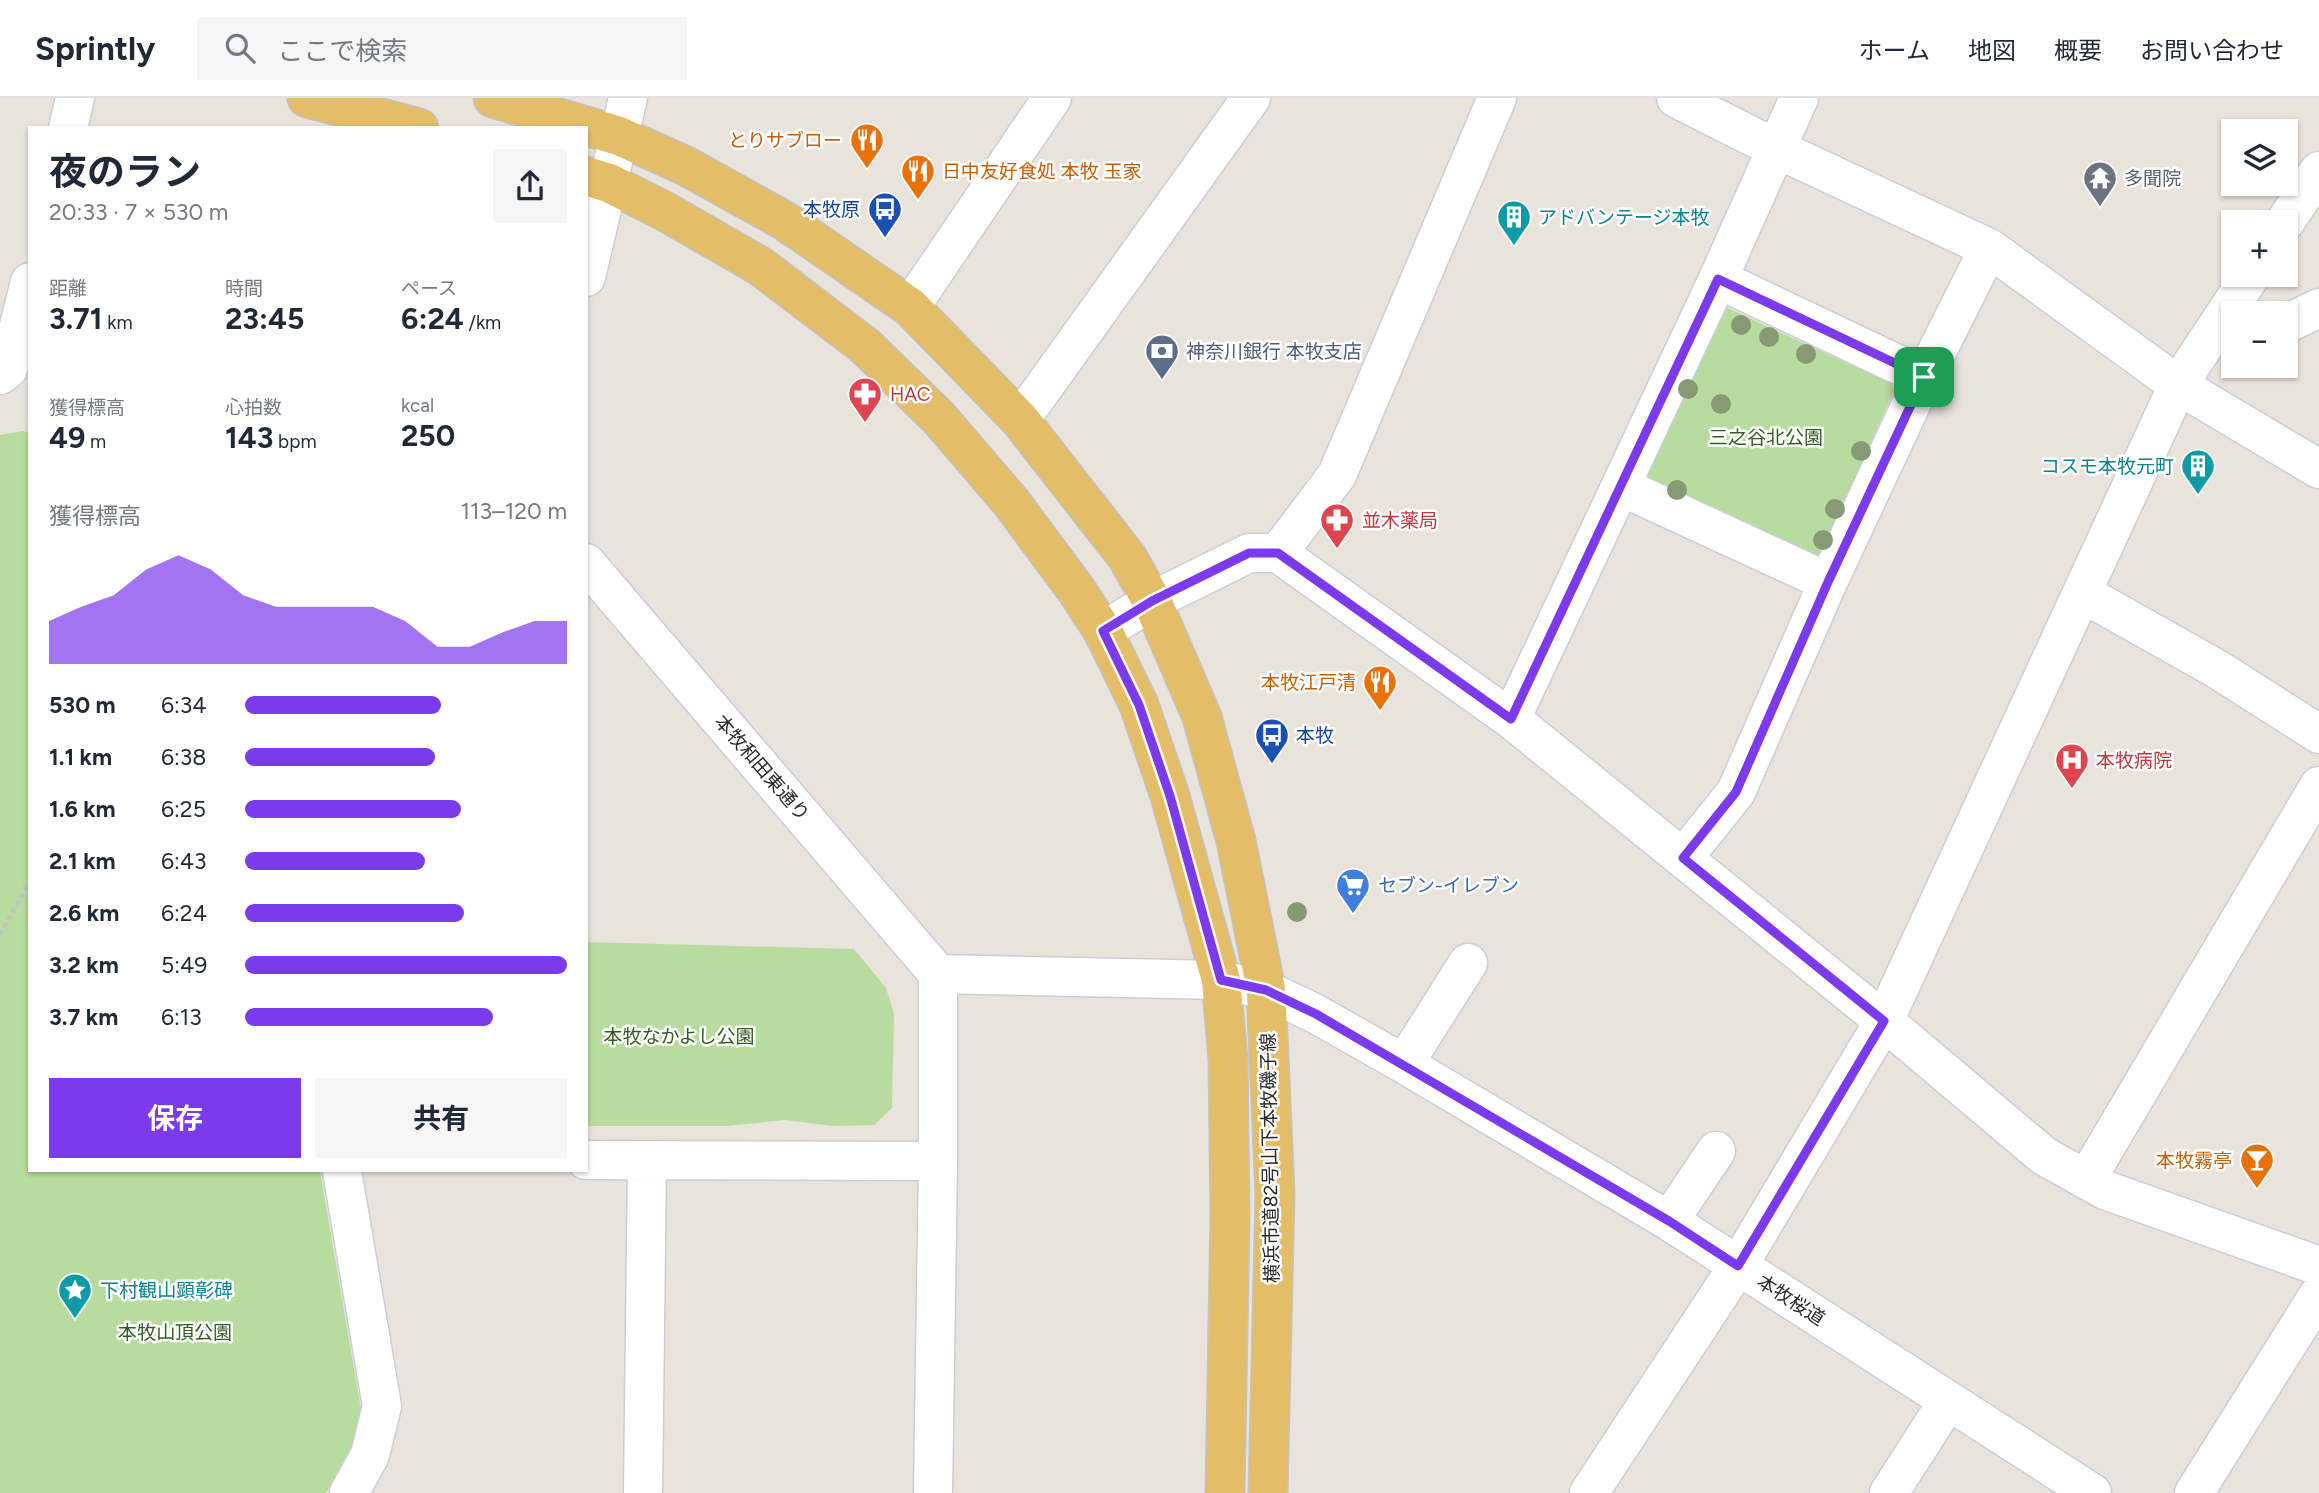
<!DOCTYPE html>
<html lang="ja">
<head>
<meta charset="utf-8">
<style>
  body { margin:0; font-family:Figtree,"Noto Sans JP",sans-serif; background:#f6f6f7; color:#1f2937; height:100vh; display:flex; flex-direction:column; font-size:26px; white-space:nowrap }
  * { box-sizing:border-box; margin:0 }
  p { font-size:23px; color:#747a83 }
  .icon { flex:none; width:38px; height:38px; fill:none; stroke:currentColor; stroke-width:2; stroke-linecap:round; stroke-linejoin:round }
  .map { position:relative; flex:1; overflow:hidden }
  .panel { position:absolute; left:28px; top:28px; width:560px; height:1046px; display:flex; flex-direction:column; background:#fff; border-radius:0px; box-shadow:0 2px 5px #0004 }
  .panel>* { flex:none }
  .tools { position:absolute; left:2221px; top:21px; display:grid; gap:14px }
  .tools a { display:grid; place-items:center; width:77px; height:77px; border-radius:0px; background:#fff; box-shadow:0 2px 5px #0004; font-size:35px }
  .pin { position:absolute; display:grid; place-items:center; width:60px; height:60px; color:#fff; margin:-30px; border-radius:14px; box-shadow:0 4px 10px #0006 }
  .round { display:grid; place-items:center; flex:none; width:74px; height:74px; border-radius:0px; background:#f6f6f7 }
  .headline { display:flex; align-items:center; justify-content:space-between; height:119px; padding:0 21px }
  h1 { font-size:38px; font-weight:700; line-height:52px }
  .figures { display:grid; grid-template-columns:repeat(3,1fr); gap:10px; height:119px; padding:7px 21px }
  .figures div { display:grid; align-content:center }
  .figures b { font-size:30px; font-weight:700 }
  .figures small { font-size:19px; font-weight:400 }
  .figures p { font-size:19px }
  .chart { height:196px; padding:14px 21px }
  .chart p { display:flex; justify-content:space-between }
  .chart svg { width:100%; height:126px; margin-top:7px; fill:#7c3aed; opacity:.7 }
  .button { display:flex; gap:14px; margin-top:auto; padding:14px 21px }
  .button a { flex:1; height:80px; border-radius:0px; background:#7c3aed; color:#fff; font-size:28px; font-weight:700; line-height:80px; text-align:center }
  .button a+a { background:#f6f6f7; color:#1f2937 }
  ul { padding:0 21px; list-style:none; font-size:23px }
  li { display:grid; grid-template-columns:112px 84px 1fr; align-items:center; height:52px }
  li i { height:18px; border-radius:9px; background:#7c3aed }
  header { display:flex; align-items:center; gap:42px; box-sizing:border-box; height:98px; padding:0 35px; background:#fff; border-bottom:2px solid #e0e1e3 }
  header strong { font-size:33px }
  nav { display:flex; gap:38px; margin-inline-start:auto; font-size:24px }
  .search { width:490px; height:63px; background:#f6f6f7; display:flex; align-items:center; gap:18px; box-sizing:border-box; padding:0 24px; border-radius:0px; color:#747a83; font-size:26px }
  .map>svg:first-child { display:block }
  .green { fill:#b7dc9d }
  .lines { fill:none; stroke-linecap:round; stroke-linejoin:round }
  .minor-casing { stroke:#caced9; stroke-width:41 }
  .major-casing { stroke:#c3c3c3; stroke-width:41 }
  .path { stroke:#c3c3c3; stroke-width:4.5; stroke-dasharray:5 3.5; stroke-linecap:butt }
  .minor { stroke:#fff; stroke-width:38 }
  .major { stroke:#e3bd67; stroke-width:38 }
  .tree { fill:#859a75 }
  .route-casing { stroke:#fff; stroke-width:14 }
  .route { stroke:#7c3aed; stroke-width:9 }
  .labels { text-anchor:middle; dominant-baseline:central; stroke-width:5; stroke-linejoin:round; paint-order:stroke }
  .food-label { font-size:19px; fill:#c56008; stroke:#fff; text-anchor:end }
  .worship-label { font-size:19px; fill:#5b616d; stroke:#fff; text-anchor:start }
  .transit-label { font-size:19px; fill:#164399; stroke:#fff; text-anchor:end }
  .culture-label { font-size:19px; fill:#0d838f; stroke:#fff; text-anchor:start }
  .service-label { font-size:19px; fill:#4e5e75; stroke:#fff; text-anchor:start }
  .health-label { font-size:19px; fill:#be3a42; stroke:#fff; text-anchor:start }
  .park-label { font-size:19px; fill:#325e20; stroke:#fff }
  .street-label { font-size:19px; fill:#292929; stroke:#fff }
  .shop-label { font-size:19px; fill:#366cbe; stroke:#fff; text-anchor:start }
</style>
</head>
<body>
<header>
<strong>Sprintly</strong>
<div class="search"><svg class="icon" aria-label="search" viewBox="0 0 24 24"><circle cx="10" cy="10" r="6"/><path d="M15 15l6 6"/></svg>ここで検索</div>
<nav><a>ホーム</a><a>地図</a><a>概要</a><a>お問い合わせ</a></nav>
</header>
<div class="map">
<svg width="2319" height="1395" viewBox="0 0 2319 1395">
  <rect width="100%" height="100%" fill="#eae3dc"/>
  <path class="green" d="M1719,206L1892,286L1894,293L1817,464L1643,378Z
    M23,333L30,335V1073H320L361,1311L352,1349L326,1395H0V337Z
    M586,844L854,851L886,890L894,916L892,1010L874,1027L834,1028L785,1022L726,1028H586Z"/>
  <g class="lines">
    <g class="minor-casing">
      <path id="minor" d="M1676,0L1777,51L1989,150L2178,287L2319,371
        M68,30L75,0
        M2285,124L2319,73
        M586,179L628,0
        M1718,181L1924,279
        M910,209L1052,0
        M2286,226L2319,210
        M0,277L8,271L30,184
        M1020,322L1251,0
        M1622,389L1828,484
        M1278,455L1337,377L1497,0
        M586,465L938,876
        M2082,495L2217,571L2319,636
        M1103,533L1152,503L1249,455H1278L1511,621L1884,923L2044,1058L2105,1092L2319,1168
        M1511,621L1718,181L1799,0
        M1683,760L1736,694L1828,484L1924,279L1989,150
        M938,876L1221,882L1266,892L1316,916L1404,966L1669,1123L2092,1395
        M1404,966L1468,865
        M586,1062L938,1063
        M342,1073L382,1308L370,1357L349,1395
        M2086,1082L2319,688
        M1669,1123L1716,1053
        M643,1395L647,1063
        M933,1395L938,1063V876
        M1589,1395L1738,1168L1884,923L2178,287L2251,177
        M1889,1395L1948,1303
        M2194,1395L2319,1196"/>
    </g>
    <g class="major-casing">
      <path id="major" d="M307,0L419,30
        M493,0L619,38L686,68L785,123L910,209L1020,322L1127,459L1152,503L1202,619L1236,743L1266,892L1275,1096L1268,1395
        M586,78L609,85L666,114L760,168L865,248L939,320L1011,404L1077,493L1103,533L1139,607L1170,698L1221,882L1228,961L1230,1117L1225,1395"/>
    </g>
    <path class="path" d="M0,837L30,783"/>
    <use href="#minor" class="minor"/>
    <use href="#major" class="major"/>
  </g>
  <g class="tree">
    <circle cx="1741" cy="227" r="10"/>
    <circle cx="1769" cy="239" r="10"/>
    <circle cx="1806" cy="256" r="10"/>
    <circle cx="1688" cy="291" r="10"/>
    <circle cx="1721" cy="306" r="10"/>
    <circle cx="1861" cy="353" r="10"/>
    <circle cx="1677" cy="392" r="10"/>
    <circle cx="1835" cy="411" r="10"/>
    <circle cx="1823" cy="442" r="10"/>
    <circle cx="1297" cy="814" r="10"/>
  </g>
  <g class="lines">
    <g class="route-casing">
      <path id="route" d="M1718,181L1924,279L1828,484L1736,694L1683,760L1884,923L1738,1168L1669,1123L1316,916L1266,892L1221,882L1170,698L1139,607L1103,533L1152,503L1249,455H1278L1511,621Z"/>
    </g>
    <use href="#route" class="route"/>
  </g>
  <defs>
    <g id="restaurant-pin" transform="scale(1.75)"><path d="M0 17L-7.5 6A9.5 9.5 0 1 1 7.5 6Z" fill="#e8710a" stroke="#fff"/><path d="M-5-6h1v4h1v-4h1v4h1v-4h1v5L-1.5 .5V6h-2V.5L-5-1ZM5-6V6H3V1.5H1.5Q1.5-4 5-6Z" fill="#fff"/></g>
    <g id="temple-pin" transform="scale(1.75)"><path d="M0 17L-7.5 6A9.5 9.5 0 1 1 7.5 6Z" fill="#6b7280" stroke="#fff"/><path d="M0-6L5-2H3V0L6.5 2.5H4V6H1.5V3h-3V6H-4V2.5H-6.5L-3 0V-2H-5Z" fill="#fff"/></g>
    <g id="bus-pin" transform="scale(1.75)"><path d="M0 17L-7.5 6A9.5 9.5 0 1 1 7.5 6Z" fill="#1a4fb4" stroke="#fff"/><path d="M-5-6H5V4H4V6H2V4H-2V6H-4V4H-5ZM-3.5-4V0h7V-4ZM-3.5 1.2v1.5H-2V1.2ZM2 1.2v1.5H3.5V1.2Z" fill="#fff"/></g>
    <g id="building-pin" transform="scale(1.75)"><path d="M0 17L-7.5 6A9.5 9.5 0 1 1 7.5 6Z" fill="#0f9aa8" stroke="#fff"/><path d="M-4-6H4V6H1V3H-1V6H-4ZM-2.5-4.3h1.7v1.8h-1.7ZM.8-4.3h1.7v1.8H.8ZM-2.5-1h1.7V.8h-1.7ZM.8-1h1.7V.8H.8Z" fill="#fff"/></g>
    <g id="bank-pin" transform="scale(1.75)"><path d="M0 17L-7.5 6A9.5 9.5 0 1 1 7.5 6Z" fill="#5c6f8a" stroke="#fff"/><path d="M-6-4H6V4H-6ZM0-2.3a2.3 2.3 0 1 0 0 4.6a2.3 2.3 0 1 0 0-4.6Z" fill="#fff"/></g>
    <g id="pharmacy-pin" transform="scale(1.75)"><path d="M0 17L-7.5 6A9.5 9.5 0 1 1 7.5 6Z" fill="#e0444e" stroke="#fff"/><path d="M-2-6h4v4h4v4h-4v4h-4v-4h-4v-4h4Z" fill="#fff"/></g>
    <g id="hospital-pin" transform="scale(1.75)"><path d="M0 17L-7.5 6A9.5 9.5 0 1 1 7.5 6Z" fill="#e0444e" stroke="#fff"/><path d="M-5-5h3v3.5h4V-5h3V5h-3V1.5h-4V5h-3Z" fill="#fff"/></g>
    <g id="supermarket-pin" transform="scale(1.75)"><path d="M0 17L-7.5 6A9.5 9.5 0 1 1 7.5 6Z" fill="#3f7fe0" stroke="#fff"/><path d="M-6-5.5h2.5l.6 2H6L4.5 2H-2.5L-4.4-4H-6ZM-1.5 3.2a1.3 1.3 0 1 0 .1 0ZM3 3.2a1.3 1.3 0 1 0 .1 0Z" fill="#fff"/></g>
    <g id="bar-pin" transform="scale(1.75)"><path d="M0 17L-7.5 6A9.5 9.5 0 1 1 7.5 6Z" fill="#e8710a" stroke="#fff"/><path d="M-6-5H6L.8 .8V4.5H3.5V6h-7V4.5H-.8V.8Z" fill="#fff"/></g>
    <g id="sight-pin" transform="scale(1.75)"><path d="M0 17L-7.5 6A9.5 9.5 0 1 1 7.5 6Z" fill="#0f9aa8" stroke="#fff"/><path d="M0-6L1.8-2.2L6-1.7L2.9 1.2L3.7 5.4L0 3.3L-3.7 5.4L-2.9 1.2L-6-1.7L-1.8-2.2Z" fill="#fff"/></g>
  </defs>
  <g fill-rule="evenodd">
    <use href="#restaurant-pin" x="867" y="42"/>
    <use href="#restaurant-pin" x="918" y="73"/>
    <use href="#temple-pin" x="2100" y="80"/>
    <use href="#bus-pin" x="885" y="111"/>
    <use href="#building-pin" x="1514" y="119"/>
    <use href="#bank-pin" x="1162" y="253"/>
    <use href="#pharmacy-pin" x="865" y="296"/>
    <use href="#building-pin" x="2198" y="368"/>
    <use href="#pharmacy-pin" x="1337" y="422"/>
    <use href="#restaurant-pin" x="1380" y="584"/>
    <use href="#bus-pin" x="1272" y="637"/>
    <use href="#hospital-pin" x="2072" y="662"/>
    <use href="#supermarket-pin" x="1353" y="787"/>
    <use href="#bar-pin" x="2257" y="1062"/>
    <use href="#sight-pin" x="75" y="1192"/>
  </g>
  <g class="labels">
    <g class="food-label">
      <text x="842" y="42">とりサブロー</text>
      <text x="942" y="73" text-anchor="start">日中友好食処 本牧 玉家</text>
      <text x="1356" y="584">本牧江戸清</text>
      <text x="2232" y="1062">本牧霧亭</text>
    </g>
    <g class="worship-label">
      <text x="2124" y="80">多聞院</text>
    </g>
    <g class="transit-label">
      <text x="860" y="111">本牧原</text>
      <text x="1296" y="637" text-anchor="start">本牧</text>
    </g>
    <g class="culture-label">
      <text x="1538" y="119">アドバンテージ本牧</text>
      <text x="2174" y="368" text-anchor="end">コスモ本牧元町</text>
      <text x="100" y="1192">下村観山顕彰碑</text>
    </g>
    <g class="service-label">
      <text x="1186" y="253">神奈川銀行 本牧支店</text>
    </g>
    <g class="health-label">
      <text x="890" y="296">HAC</text>
      <text x="1362" y="422">並木薬局</text>
      <text x="2096" y="662">本牧病院</text>
    </g>
    <g class="park-label">
      <text x="1766" y="339">三之谷北公園</text>
      <text x="679" y="938">本牧なかよし公園</text>
      <text x="175" y="1234">本牧山頂公園</text>
    </g>
    <g class="street-label">
      <text transform="translate(762 670) rotate(49)">本牧和田東通り</text>
      <text transform="translate(1270 1060) rotate(-91)">横浜市道82号山下本牧磯子線</text>
      <text transform="translate(1791 1202) rotate(33)">本牧桜道</text>
    </g>
    <g class="shop-label">
      <text x="1378" y="787">セブン-イレブン</text>
    </g>
  </g>
</svg>
<div class="tools">
<a><svg class="icon" aria-label="layers" viewBox="0 0 24 24"><path d="M12 4l9 5-9 5-9-5zM3 14l9 5 9-5"/></svg></a>
<a>+</a>
<a>−</a>
</div>
<div class="pin" style="left:1924px;top:279px;background:#1e9e55"><svg class="icon" aria-label="arrive" viewBox="0 0 24 24"><path d="M6 21V4h12l-3 4 3 4H6"/></svg></div>
<section class="panel">
<div class="headline"><div><h1>夜のラン</h1><p>20:33 · 7 × 530 m</p></div><a class="round"><svg class="icon" aria-label="share" viewBox="0 0 24 24"><path d="M12 15V3M7 8l5-5 5 5M5 13v7h14v-7"/></svg></a></div>
<div class="figures">
<div><p>距離</p><b>3.71<small> km</small></b></div>
<div><p>時間</p><b>23:45</b></div>
<div><p>ペース</p><b>6:24<small> /km</small></b></div>
</div>
<div class="figures">
<div><p>獲得標高</p><b>49<small> m</small></b></div>
<div><p>心拍数</p><b>143<small> bpm</small></b></div>
<div><p>kcal</p><b>250</b></div>
</div>
<div class="chart"><p><span>獲得標高</span>113–120 m</p>
<svg viewBox="0 0 160 44" preserveAspectRatio="none"><path d="M0 44V29L10 24L20 20L30 11L40 6L50 11L60 20L70 24L80 24L90 24L100 24L110 29L120 38L130 38L140 33L150 29L160 29V44z"/></svg>
</div>
<ul>
<li><b>530 m</b>6:34<i style="width:61%"></i></li>
<li><b>1.1 km</b>6:38<i style="width:59%"></i></li>
<li><b>1.6 km</b>6:25<i style="width:67%"></i></li>
<li><b>2.1 km</b>6:43<i style="width:56%"></i></li>
<li><b>2.6 km</b>6:24<i style="width:68%"></i></li>
<li><b>3.2 km</b>5:49<i style="width:100%"></i></li>
<li><b>3.7 km</b>6:13<i style="width:77%"></i></li>
</ul>
<div class="button"><a>保存</a><a>共有</a></div>
</section>
</div>
</body>
</html>
